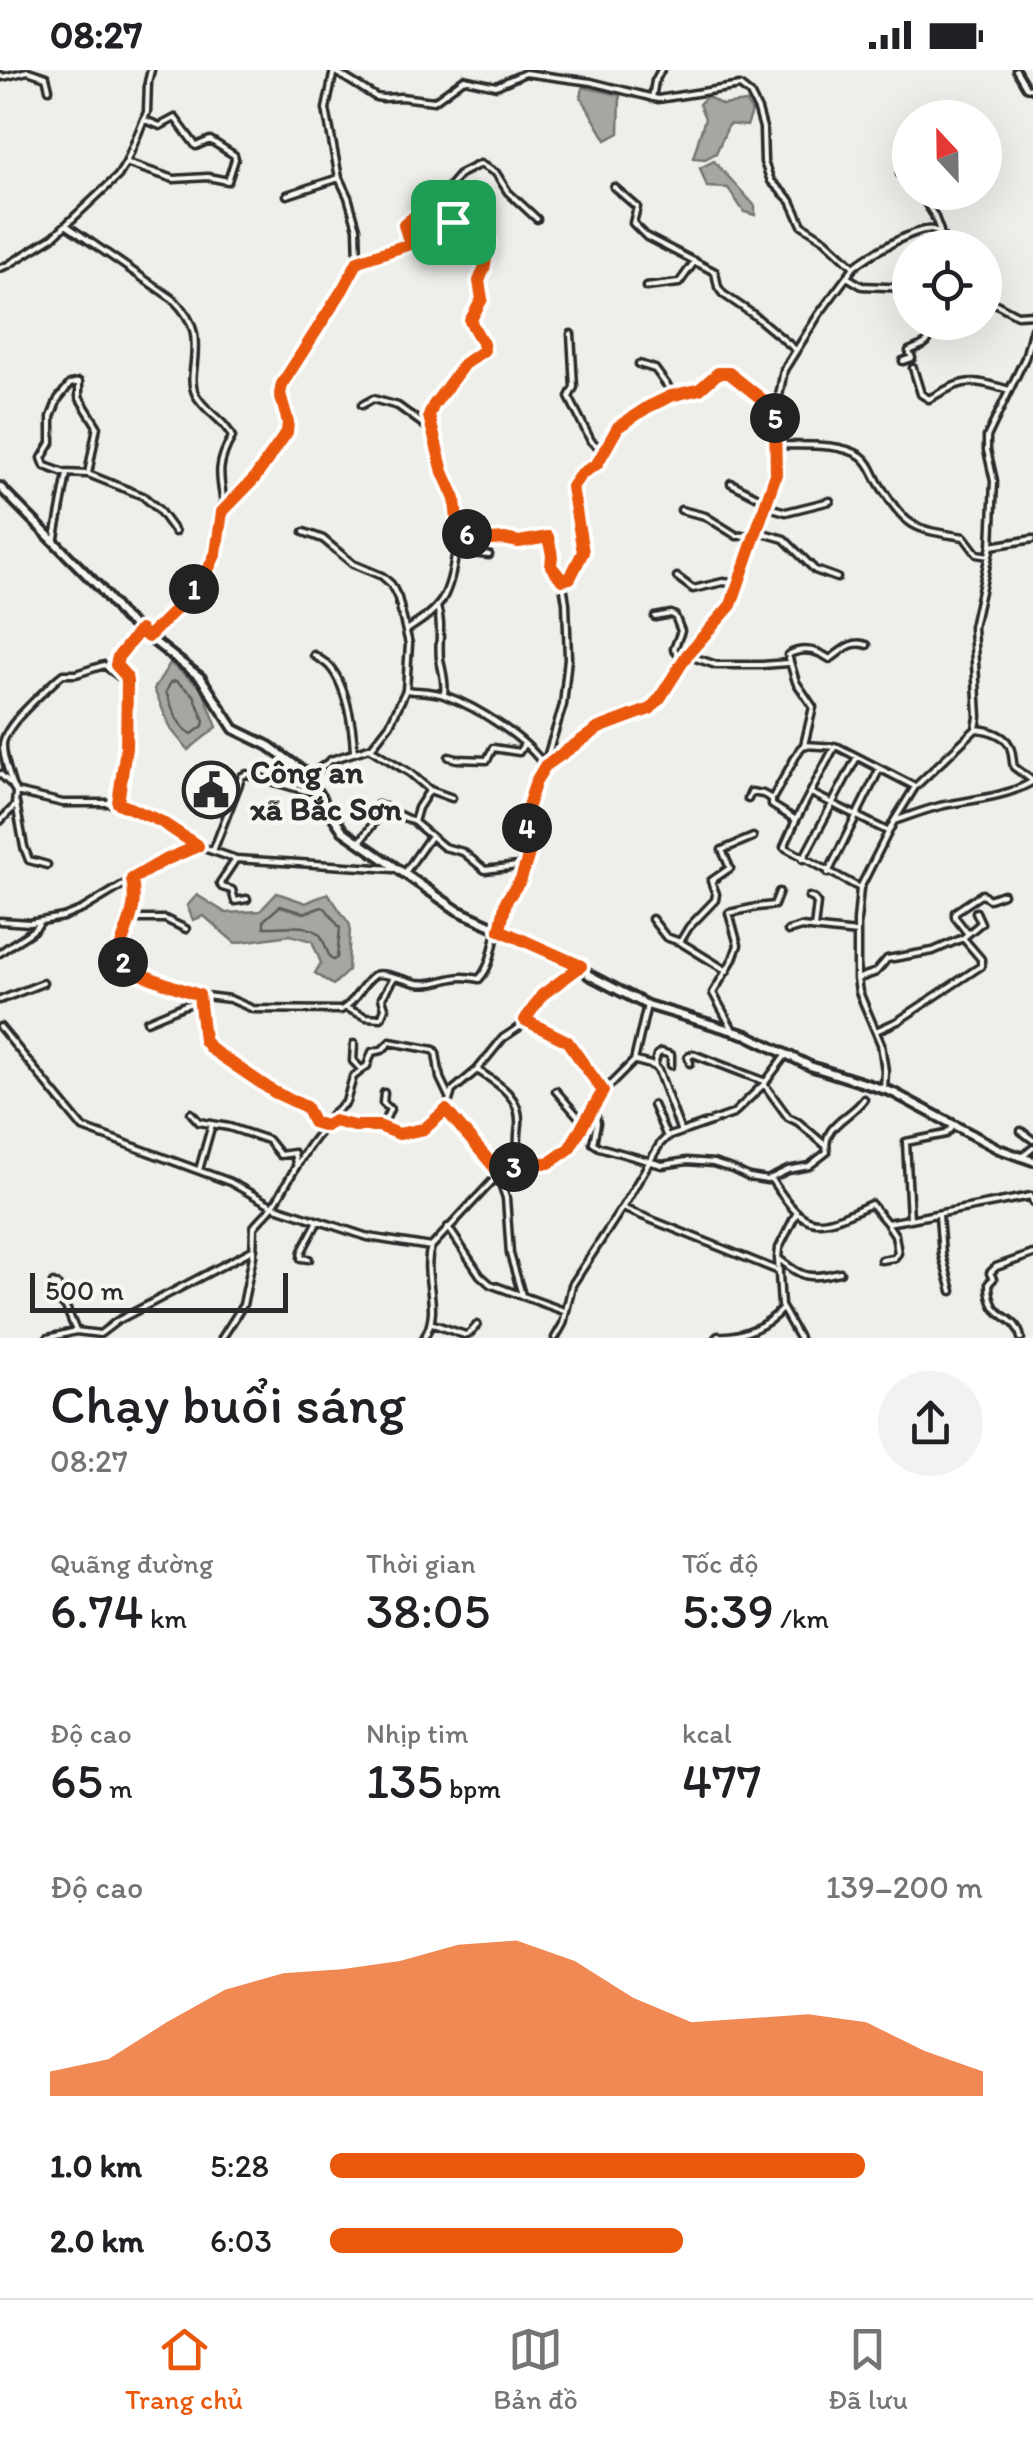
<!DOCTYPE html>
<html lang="vi">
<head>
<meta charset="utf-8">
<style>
  body { margin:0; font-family:Itim,sans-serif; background:#f2f2f2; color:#202124; height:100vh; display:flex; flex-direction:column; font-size:38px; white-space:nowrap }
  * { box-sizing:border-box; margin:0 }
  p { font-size:32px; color:#757577 }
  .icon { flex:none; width:55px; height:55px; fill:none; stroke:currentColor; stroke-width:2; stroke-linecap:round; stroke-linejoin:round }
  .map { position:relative; height:1268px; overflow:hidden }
  .sheet { display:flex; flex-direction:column; background:#fff; flex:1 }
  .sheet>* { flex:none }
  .needle { width:65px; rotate:338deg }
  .fabs { position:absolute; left:892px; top:30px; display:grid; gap:20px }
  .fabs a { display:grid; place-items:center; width:110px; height:110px; border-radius:50%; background:#fff; box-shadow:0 10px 40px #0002; font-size:50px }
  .scale { position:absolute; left:30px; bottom:25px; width:258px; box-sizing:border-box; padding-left:10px; border:5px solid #2b2b2b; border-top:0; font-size:28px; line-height:35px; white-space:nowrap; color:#2b2b2b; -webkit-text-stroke:8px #f6f6f2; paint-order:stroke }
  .pin { position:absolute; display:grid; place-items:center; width:85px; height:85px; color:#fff; margin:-42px; border-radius:20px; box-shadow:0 5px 15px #0006 }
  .km { position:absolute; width:50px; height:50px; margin:-25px; border-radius:50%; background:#222; color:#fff; font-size:28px; line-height:50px; text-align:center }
  .round { display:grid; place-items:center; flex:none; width:105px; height:105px; border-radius:52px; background:#f2f2f2 }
  .head { display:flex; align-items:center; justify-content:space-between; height:170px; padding:0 50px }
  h1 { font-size:55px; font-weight:600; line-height:75px }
  .metrics { display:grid; grid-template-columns:repeat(3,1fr); gap:15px; height:170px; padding:10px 50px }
  .metrics div { display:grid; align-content:center }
  .metrics b { font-size:50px; font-weight:600 }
  .metrics small { font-size:28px; font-weight:400 }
  .metrics p { font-size:28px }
  .chart { height:280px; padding:20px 50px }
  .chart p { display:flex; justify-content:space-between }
  .chart svg { width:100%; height:180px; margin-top:10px; fill:#ea580c; opacity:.7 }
  ul { padding:0 50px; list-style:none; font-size:32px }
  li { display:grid; grid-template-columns:160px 120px 1fr; align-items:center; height:75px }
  li i { height:25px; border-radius:12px; background:#ea580c }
  .status { display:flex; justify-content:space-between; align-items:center; height:70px; padding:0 50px; background:#fff; direction:ltr }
  .status svg { height:28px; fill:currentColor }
  .menu { display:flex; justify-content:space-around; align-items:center; height:140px; border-top:2px solid #e0e0e0; background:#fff; font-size:28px; color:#757577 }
  .menu a { display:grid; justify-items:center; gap:5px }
  .menu .active { color:#ea580c }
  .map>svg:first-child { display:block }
  .built { fill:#dededb }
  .water { fill:#a6a6a3; stroke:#757573; stroke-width:2.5 }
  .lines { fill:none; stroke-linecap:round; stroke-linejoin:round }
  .shore { stroke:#5c5c5b; stroke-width:2.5 }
  .minor-casing { stroke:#2b2b2b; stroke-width:11 }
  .tertiary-casing { stroke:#2b2b2b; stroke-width:14 }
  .minor { stroke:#f6f6f2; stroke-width:4 }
  .tertiary { stroke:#f6f6f2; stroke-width:6 }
  .route-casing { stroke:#fff; stroke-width:20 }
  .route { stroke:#ea580c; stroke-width:12 }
  .labels { text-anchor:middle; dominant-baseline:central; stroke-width:9; stroke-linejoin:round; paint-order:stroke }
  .poi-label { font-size:32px; font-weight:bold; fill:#2b2b2b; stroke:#f6f6f2; text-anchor:start }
</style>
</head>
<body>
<div class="status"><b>08:27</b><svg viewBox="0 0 49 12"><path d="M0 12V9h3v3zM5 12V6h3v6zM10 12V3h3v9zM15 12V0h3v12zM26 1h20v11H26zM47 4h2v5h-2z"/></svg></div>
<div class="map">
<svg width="1033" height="1268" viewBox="0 0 1033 1268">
  <rect width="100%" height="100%" fill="#eeeeea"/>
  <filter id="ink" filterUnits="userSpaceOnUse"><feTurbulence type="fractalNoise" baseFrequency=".01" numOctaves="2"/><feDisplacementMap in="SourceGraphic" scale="20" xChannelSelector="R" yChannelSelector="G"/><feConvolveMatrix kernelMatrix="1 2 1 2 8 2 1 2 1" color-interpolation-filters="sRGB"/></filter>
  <g filter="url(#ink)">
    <path class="built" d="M217,693L239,703L221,745L190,734L203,701Z"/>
    <path class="water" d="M583,17L620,25L619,63L606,70L581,27Z
      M707,26L722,35L746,32L752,42L747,56L729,54L716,83L705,89L693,88L705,48L699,34Z
      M714,91L755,136V145L744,142L728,118L707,117L700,98Z
      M170,593L202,618L217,657L188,680L171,659L154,619Z
      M277,823L306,833L328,823L350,855L348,901L333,915L315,903L321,893L312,871L290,865L235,873L204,846L193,850L187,836L197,825L226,843L260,841Z"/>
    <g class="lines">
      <path class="shore" d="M176,611L194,625L204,651L203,656L192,664C177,657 172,637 166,622L171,612Z
        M280,836L304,843L322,837L326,839L340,858L337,888L333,890L330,888C327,881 324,870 320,865C307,851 280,858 264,857V850Z"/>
      <g class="minor-casing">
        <path id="minor" d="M333,0L376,27L383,28L401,27L434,31L464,9L496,16L525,3L591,12L658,29L740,16L750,24L758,40L763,58L764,92L771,111L791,131L802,155L825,170L853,196
          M1016,0L1026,17L1033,20
          M0,5L3,7L28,1L46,7L49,19
          M652,28L655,11L661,0
          M126,93L174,109L208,107L228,111L235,89L234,85L210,70L196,76L175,48L160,56L145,50
          M900,104L910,113
          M614,117L637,137L633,153L647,167L715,202L718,217L723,224L754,245L796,280
          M919,122L934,145L940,161
          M287,125L339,108
          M66,155L173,229C197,253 197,268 193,301C192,309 192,318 196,325C205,342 224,349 232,367C215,396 220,408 225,439
          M359,190L411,175L404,155L414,147L444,156L453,151
          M0,198L8,195L53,167L118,106L126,93L147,42L148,12L151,0
          M847,207L862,216L910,218
          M646,217L679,213L695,191
          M985,228L1017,245L1033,244
          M571,264L574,317L569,327L591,371L604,381
          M903,291L912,288L909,281C928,272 931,276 928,252
          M639,294L655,299L674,325
          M913,298L921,324L929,329C964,309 970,308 1009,320
          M362,335L373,329L398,336L431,360
          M776,375C801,376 839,372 861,386C870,392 873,403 878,412C907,458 911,459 964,467L977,484L989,486
          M88,404L97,356L79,327V312L70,314L58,329L51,347V373L42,388L45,396L64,403L88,404L143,426L158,439L175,462
          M731,413L766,431
          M763,439L772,438L786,442L830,431
          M681,440L705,446L737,466L755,465
          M756,461L784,469L815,500L837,508
          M304,462L323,469L353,494L382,506L391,514L398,528L409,574L406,620L390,654L372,677L331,690L308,707
          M460,463C481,466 500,471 520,472C528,472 538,468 546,467L550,468L552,485L550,493L563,514L566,533L568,588L563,635L547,687L548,694
          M54,473L67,404
          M991,476L1033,469
          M454,481L489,485
          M677,507L693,519L723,512L740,514
          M562,510C599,495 574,445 573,417L581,403L597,394L618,357L648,337L671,326L699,319L718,303H729L768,333L777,334
          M437,537C443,555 438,571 440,589C442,602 446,611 444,624
          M655,547L671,544L675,546L681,561L674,579L683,591
          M407,560C419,552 434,543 442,530C455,508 463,447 453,423C446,406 429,367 429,349C429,337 457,298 467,291C475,285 479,287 484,277L471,251L482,229L479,211L484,199L489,173C471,154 445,162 443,124L460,104L480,94L496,103L508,122L537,149
          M149,567L185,530L207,502L216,483L223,442L257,405L287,362L288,352L280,324L282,314L343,219L358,191L357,158L348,127L339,108L326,39L334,0
          M314,585C318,588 323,591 327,594C346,611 353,657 354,681
          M687,585L716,595H762L788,593
          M406,620C419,622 435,621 446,626C477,637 528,669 545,697
          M976,659C989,660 1008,665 1011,680C1013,685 1012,691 1014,697L1033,711
          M804,675L838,677L914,716
          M835,676L796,750L784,777L860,818
          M369,678L410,703L430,720L452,728
          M449,687L457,689L487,690L493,678L519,682L524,674
          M0,704L12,715L16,722L63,733H118L161,751L198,776L236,789L394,799
          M12,715C9,703 3,688 3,676C2,657 44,622 58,608L63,604H76L104,595L127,612
          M811,723L887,761
          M748,729L751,722L763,724L772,729V735L796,750
          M772,729L800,679L804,675L813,637L796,612L788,585C802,577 817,580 830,589C842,581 852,569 867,575
          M16,733L24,777L29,790L47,795
          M118,733L127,678V612C126,601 114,600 118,587L139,561
          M378,735L414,752L444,777L463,782L485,800L526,795
          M0,751L15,736L16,722
          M894,751C909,746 924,740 940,736C968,730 1009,727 1033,711
          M414,752L418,738L429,721
          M360,772L385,737
          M213,781L242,706L247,704L306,721L314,720
          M236,789L220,813L222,817L232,820L235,831L247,829
          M803,789L857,687
          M828,803L879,700
          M404,804L430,767
          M133,809L132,849L122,873L120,884L124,894L137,903L197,925L230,929L253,939L341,940C356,932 360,916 373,906C380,900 406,911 417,913C436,916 446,907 463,907C469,907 474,908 479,909C492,896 492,876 498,859
          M809,827L814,829L817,833L814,858
          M132,849H165L186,859
          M652,849L666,867L680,872L727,901
          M0,851L30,853L63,847L83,839L163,791L198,776
          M501,860L507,828L521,809L529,784L526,744L536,711L548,694L599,658L645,642L660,628L687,585L731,535L776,408L778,392L775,347L784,300L819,244L854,197C867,186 917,156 933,160C942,163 944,170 948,178
          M788,861L801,857L857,863
          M968,864L955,847V842L982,824L989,829L1003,824
          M680,872L689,857L715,830L716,824L711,811L730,798L722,780L753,767
          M0,883C11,873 34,863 39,854
          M857,909L876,902L887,889L933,881L963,868L981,853L976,842
          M199,925L204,970L211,979L274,1022L306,1037L313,1052L326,1056
          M0,930L43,913
          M346,938L366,947L381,948L385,938L382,928L393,909
          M525,950L567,971L603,1021
          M147,951L185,935L199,932
          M0,957L83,1058L230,1112L273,1136L368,1167L431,1177
          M733,960L713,923L733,889L738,875L729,843L757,837L774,835L779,822
          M876,961L898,951L981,896V889L963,868
          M636,991L654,996L658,1000L681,1062
          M690,993L688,987L693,984L766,1012
          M654,996L657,985L661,982L671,985V995
          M362,999L367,996L372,982L382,980L390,972L434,980L436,983L440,1008L449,1027
          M477,1000C497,1013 521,1026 519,1054C517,1073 516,1074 525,1092
          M764,1014L788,1047L798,1052L825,1075
          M884,1019L885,1001L881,974L859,922L857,909V851L860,818L894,751L915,717L976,659L978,647L973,557L991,476L994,411L987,380V367L1025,288L1033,258
          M556,1021L584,1053
          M653,1035L667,1067
          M594,1038L597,1053L593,1073L599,1077L662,1095L687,1091L713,1093L732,1099L749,1107L767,1110L788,1100L809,1096L827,1082C821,1055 852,1047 864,1029
          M446,1041L500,1104
          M191,1043L199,1052L229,1057L268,1070L280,1085L294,1083L296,1094
          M331,1052V1045L346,1032L353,1007L362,1000L353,991L354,974
          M382,1057L390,1039L383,1033L384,1023
          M1021,1061L1033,1070
          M1022,1087L1033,1078
          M199,1100L212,1054
          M498,1105L506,1128L510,1184L522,1225
          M771,1109C807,1163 814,1160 871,1134L887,1153
          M622,1138L779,1201
          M796,1144L779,1178L778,1188L781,1236L799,1268
          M939,1145L942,1185L952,1221
          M910,1149L1031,1126L1033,1132
          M448,1157L480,1205L490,1214L564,1241
          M778,1188C803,1209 809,1209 840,1202
          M309,1189L301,1188L302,1181L318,1151
          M881,1190L894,1188L898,1183L895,1165L887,1153L910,1149L906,1072L946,1064L954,1056
          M53,1213L58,1216V1230L66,1237L76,1261
          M433,1254L465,1265L470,1263L477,1255
          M48,1268L76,1261L100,1264L117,1251L254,1179
          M222,1268L243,1235L253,1186L254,1157C260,1149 269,1142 275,1133C289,1112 311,1062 334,1051L354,1056H379L396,1064L414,1063L426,1058L446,1041L452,1021L477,1000L503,968L521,956L539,928L579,898
          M424,1268C443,1239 421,1207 431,1177L498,1105L525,1092L549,1093L569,1079L600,1025L634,991L647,935
          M555,1268L563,1254L572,1215L624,1135L660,1074L667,1067L733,1044L764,1014L785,986
          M716,1268L718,1266C741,1268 767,1256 782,1239
          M1021,1268C1015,1240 989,1254 989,1213L993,1209L990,1203L996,1197L1033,1184"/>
      </g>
      <g class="tertiary-casing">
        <path id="tertiary" d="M0,417L100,518L124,548L201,608L234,659L269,676L303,701L343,761L457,840L581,896L589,905L647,935L747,965L810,996L892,1022L999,1079L1033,1091"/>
      </g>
      <use href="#minor" class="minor"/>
      <use href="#tertiary" class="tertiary"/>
    </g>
  </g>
  <g class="lines" filter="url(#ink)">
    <g class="route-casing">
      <path id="route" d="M414,147L444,156L453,152C464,159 482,163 489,172L484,199L479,211L482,229L470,251L483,274L484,280L464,294L433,336L429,346L443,402L455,429L458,463L491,470L504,469L519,472L548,467L552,485L551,496L562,510L570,508L583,482L572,417L581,404L597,394L618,357L648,337L671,326L700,319L718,303H729L768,334H777L775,353L776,404L731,535L687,585L660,628L650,639L599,658L545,696L536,711L527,739L529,784L521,809L506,831L500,860L581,896L542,925L525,950L567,971L603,1021L569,1079L549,1093L525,1092L500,1104L446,1040L424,1059L399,1064L379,1056H354L334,1051L326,1056L313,1052L306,1037L274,1022L211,979L204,970L199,925C184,920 169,915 154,909C136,902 114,896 122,872C131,847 137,837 132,809L163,791L198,776L160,751L118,733L126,678L127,612L126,606L116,595L118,587L140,560L148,567L185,530L207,502L216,483L222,442L254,409L287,362L288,352L280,324L282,314L343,219L358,191L410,174L404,155Z"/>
    </g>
    <use href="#route" class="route"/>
  </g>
  <defs>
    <g id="civic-ring" transform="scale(2.875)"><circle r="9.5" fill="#f6f6f2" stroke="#2b2b2b" stroke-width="1.5"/><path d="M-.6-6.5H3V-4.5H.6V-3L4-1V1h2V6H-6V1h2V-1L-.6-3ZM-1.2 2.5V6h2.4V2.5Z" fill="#2b2b2b"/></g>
  </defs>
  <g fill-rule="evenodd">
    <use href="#civic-ring" x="211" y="720"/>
  </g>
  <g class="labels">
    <g class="poi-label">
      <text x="250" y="702">Công an<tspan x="250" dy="37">xã Bắc Sơn</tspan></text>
    </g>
  </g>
</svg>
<div class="fabs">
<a><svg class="needle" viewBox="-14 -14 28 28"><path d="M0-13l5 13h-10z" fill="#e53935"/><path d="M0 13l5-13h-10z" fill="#757577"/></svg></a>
<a><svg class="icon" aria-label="locate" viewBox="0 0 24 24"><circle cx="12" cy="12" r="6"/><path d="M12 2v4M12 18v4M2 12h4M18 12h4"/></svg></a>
</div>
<div class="scale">500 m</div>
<div class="pin" style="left:453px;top:152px;background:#1e9e55"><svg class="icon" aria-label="arrive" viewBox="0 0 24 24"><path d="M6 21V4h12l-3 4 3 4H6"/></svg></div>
<b class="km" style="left:194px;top:519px">1</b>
<b class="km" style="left:123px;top:892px">2</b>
<b class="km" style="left:514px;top:1097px">3</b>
<b class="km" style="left:527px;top:758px">4</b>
<b class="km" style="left:775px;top:348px">5</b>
<b class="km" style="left:467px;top:464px">6</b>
</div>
<section class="sheet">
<div class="head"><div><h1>Chạy buổi sáng</h1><p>08:27</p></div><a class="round"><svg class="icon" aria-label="share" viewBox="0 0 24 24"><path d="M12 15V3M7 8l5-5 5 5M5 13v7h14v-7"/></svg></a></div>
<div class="metrics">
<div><p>Quãng đường</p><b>6.74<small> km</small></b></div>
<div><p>Thời gian</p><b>38:05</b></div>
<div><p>Tốc độ</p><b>5:39<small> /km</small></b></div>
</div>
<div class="metrics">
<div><p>Độ cao</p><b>65<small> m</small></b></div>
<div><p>Nhịp tim</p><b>135<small> bpm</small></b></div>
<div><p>kcal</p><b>477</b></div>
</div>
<div class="chart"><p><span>Độ cao</span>139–200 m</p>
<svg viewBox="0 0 160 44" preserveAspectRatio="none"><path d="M0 44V38L10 35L20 26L30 18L40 14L50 13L60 11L70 7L80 6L90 11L100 20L110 26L120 25L130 24L140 26L150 33L160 38V44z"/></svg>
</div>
<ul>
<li><b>1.0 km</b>5:28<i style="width:82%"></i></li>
<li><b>2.0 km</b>6:03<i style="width:54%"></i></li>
</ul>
</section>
<nav class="menu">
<a class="active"><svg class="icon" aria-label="home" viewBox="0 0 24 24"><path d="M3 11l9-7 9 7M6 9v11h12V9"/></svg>Trang chủ</a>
<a><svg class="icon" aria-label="map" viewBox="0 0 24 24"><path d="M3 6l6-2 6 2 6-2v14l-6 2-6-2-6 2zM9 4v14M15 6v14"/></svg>Bản đồ</a>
<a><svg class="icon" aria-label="saved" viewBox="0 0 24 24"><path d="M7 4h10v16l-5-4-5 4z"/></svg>Đã lưu</a>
</nav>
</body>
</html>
